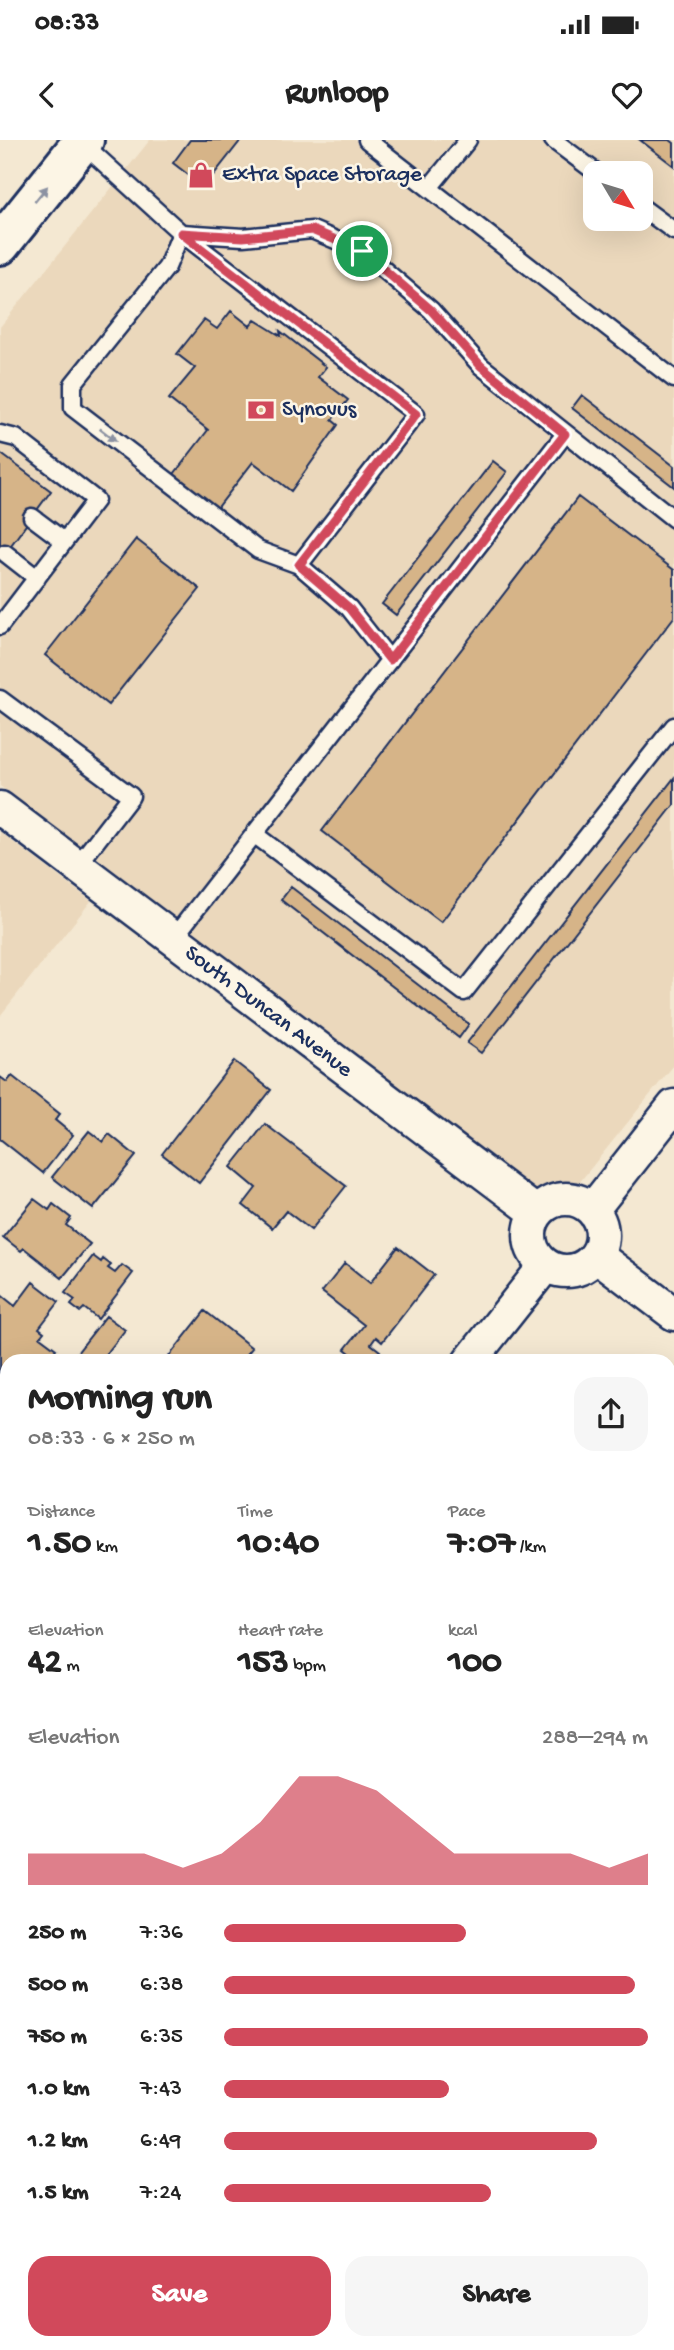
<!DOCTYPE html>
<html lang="en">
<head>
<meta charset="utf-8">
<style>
  body { margin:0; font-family:"Gochi Hand",sans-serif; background:#f6f6f6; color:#222; height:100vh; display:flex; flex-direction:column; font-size:26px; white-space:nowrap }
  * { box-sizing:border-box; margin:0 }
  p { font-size:23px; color:#767676 }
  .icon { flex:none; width:38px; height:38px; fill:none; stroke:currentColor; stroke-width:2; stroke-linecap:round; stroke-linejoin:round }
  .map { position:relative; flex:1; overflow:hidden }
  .sheet { position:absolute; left:0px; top:1214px; width:676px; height:996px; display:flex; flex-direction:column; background:#fff; border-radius:21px 21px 0 0; box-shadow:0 7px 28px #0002 }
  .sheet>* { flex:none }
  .needle { width:46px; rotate:128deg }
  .tools { position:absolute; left:583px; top:21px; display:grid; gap:14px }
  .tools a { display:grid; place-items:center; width:70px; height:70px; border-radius:14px; background:#fff; box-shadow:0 7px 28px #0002; font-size:35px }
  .pin { position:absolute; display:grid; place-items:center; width:60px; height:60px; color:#fff; margin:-30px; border:4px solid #fff; border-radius:50%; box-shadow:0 2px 7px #0007 }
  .round { display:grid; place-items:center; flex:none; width:74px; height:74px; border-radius:21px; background:#f6f6f6 }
  .summary { display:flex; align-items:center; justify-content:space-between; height:119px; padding:0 28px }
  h1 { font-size:38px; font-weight:800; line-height:52px }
  .stats { display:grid; grid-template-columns:repeat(3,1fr); gap:10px; height:119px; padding:7px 28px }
  .stats div { display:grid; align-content:center }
  .stats b { font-size:35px; font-weight:800 }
  .stats small { font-size:19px; font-weight:400 }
  .stats p { font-size:19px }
  .chart { height:196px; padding:14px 28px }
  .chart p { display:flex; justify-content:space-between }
  .chart svg { width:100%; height:126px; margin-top:7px; fill:#d1495b; opacity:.7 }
  .action { display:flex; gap:14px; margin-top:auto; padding:14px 28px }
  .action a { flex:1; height:80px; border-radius:21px; background:#d1495b; color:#fff; font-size:28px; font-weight:800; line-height:80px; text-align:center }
  .action a+a { background:#f6f6f6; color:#222 }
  ul { padding:0 28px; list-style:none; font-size:23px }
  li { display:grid; grid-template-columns:112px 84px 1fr; align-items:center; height:52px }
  li i { height:18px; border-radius:9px; background:#d1495b }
  .status { display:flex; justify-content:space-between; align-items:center; height:49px; padding:0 35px; background:#fff; direction:ltr }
  .status svg { height:19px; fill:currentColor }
  header { display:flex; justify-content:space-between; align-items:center; height:91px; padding:0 28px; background:#fff; font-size:32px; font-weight:800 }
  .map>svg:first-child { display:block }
  .built { fill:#ebd8bc; fill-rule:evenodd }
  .building { fill:#d6b488; stroke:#1b2f5e; stroke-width:2 }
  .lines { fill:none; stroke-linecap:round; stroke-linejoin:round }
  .lane-casing { stroke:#1b2f5e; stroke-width:21 }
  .street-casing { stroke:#1b2f5e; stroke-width:37 }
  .primary-casing { stroke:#1b2f5e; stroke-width:44 }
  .lane { stroke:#fcf5e5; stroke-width:16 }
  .street { stroke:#fcf5e5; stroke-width:32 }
  .primary { stroke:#fcf5e5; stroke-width:38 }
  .oneway { fill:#8c92a2 }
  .route-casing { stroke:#fff; stroke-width:14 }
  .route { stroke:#d1495b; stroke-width:9 }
  .labels { text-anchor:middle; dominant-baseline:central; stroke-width:5; stroke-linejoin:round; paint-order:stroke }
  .poi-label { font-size:23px; fill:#1b2f5e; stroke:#fcf5e5; text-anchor:start }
  .street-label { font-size:23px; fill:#1b2f5e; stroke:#fcf5e5 }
</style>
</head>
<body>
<div class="status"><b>08:33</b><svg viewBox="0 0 49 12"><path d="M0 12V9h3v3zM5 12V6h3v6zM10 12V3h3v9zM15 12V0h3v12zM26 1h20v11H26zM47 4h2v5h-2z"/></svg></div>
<header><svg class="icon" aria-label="back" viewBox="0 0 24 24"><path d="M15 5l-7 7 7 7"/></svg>Runloop<svg class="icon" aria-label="heart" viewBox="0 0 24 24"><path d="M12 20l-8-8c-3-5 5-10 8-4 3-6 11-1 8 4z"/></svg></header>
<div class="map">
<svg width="674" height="2210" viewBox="0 0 674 2210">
  <rect width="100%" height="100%" fill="#f4e8d2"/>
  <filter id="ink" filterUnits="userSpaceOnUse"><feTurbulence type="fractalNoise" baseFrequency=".0143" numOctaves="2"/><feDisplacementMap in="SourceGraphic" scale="14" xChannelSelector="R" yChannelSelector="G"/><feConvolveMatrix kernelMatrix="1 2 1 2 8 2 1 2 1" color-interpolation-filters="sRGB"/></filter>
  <g filter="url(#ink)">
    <path class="built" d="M150,0H674V925L558,1069L0,646V187ZM595,33H640V79H595Z
      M0,692L91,761L0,876Z"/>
    <path class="building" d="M190,0H241L204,47L173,23Z
      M640,0H670L674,3V26Z
      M231,171L250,186L255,180L281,196L280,191L326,227L318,237L348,260L332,280L338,285L291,351L253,322L215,371L171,338L208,290L169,259L195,228L177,214L204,180L217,189Z
      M582,255L674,326V347L572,268Z
      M0,313L51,351L0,420Z
      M493,321L507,332L396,475L382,464Z
      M578,357L674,430V477L441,782L322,691Z
      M136,399L200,449L108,565L45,515Z
      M674,638V665L481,913L467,903Z
      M291,747L469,884L459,898L281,760Z
      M234,921L271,950L199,1043L162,1014Z
      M12,936L60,974L55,980L73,995L43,1033L0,999V937L7,942Z
      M265,984L346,1046L311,1090L286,1071L272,1088L243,1065L256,1048L231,1027Z
      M89,991L103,1002L109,994L136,1016L93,1069L52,1037Z
      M34,1059L49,1070L53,1064L71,1078L66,1085L90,1104L62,1138L24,1108L21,1111L3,1097Z
      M398,1107L434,1135L382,1202L376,1197L371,1204L380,1211L372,1222H361L345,1209L364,1185L322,1152L345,1123L370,1143Z
      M93,1116L101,1122L103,1119L111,1125L108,1128L115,1133L122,1125L133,1133L98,1179L84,1168L80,1172L71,1165L75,1160L65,1153Z
      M33,1142L59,1162L39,1188L44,1192L40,1197L56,1209L46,1222H7V1258L0,1252V1154L15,1166Z
      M205,1171L252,1208L247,1214L257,1222H170L167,1219Z
      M106,1176L125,1190L100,1222H70Z
      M668,1292L674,1295V1371L668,1367Z
      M0,1462L7,1466V1504L0,1514Z
      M7,1611V1695L0,1690V1620Z
      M674,1645V1739L668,1735V1653Z
      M674,2019V2102L668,2098V2026Z
      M0,2177L7,2182V2203H34L43,2210H0Z
      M389,2203H436L445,2210H383Z"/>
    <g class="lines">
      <g class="lane-casing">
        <path id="lane" d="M367,0L674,239
          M553,0L597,33
          M82,3L181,93L416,274L299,425L349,468L390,520
          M429,48L468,0
          M640,66L674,91
          M0,294L16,298L96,360L0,486
          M32,377L64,401
          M5,413L37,438
          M299,425L258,410L73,268V244L167,127L181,93L243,97L312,90L362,111L431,170L481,226L674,379
          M0,559L131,656L77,726
          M254,694L464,852L674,586
          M172,800L565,294"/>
      </g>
      <g class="street-casing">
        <path id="street" d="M0,668L537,1073
          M530 1095a36 36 0 1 1 72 0a36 36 0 1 1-72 0Z
          M592,1070L674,966
          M596,1115L674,1174
          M469,1222L545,1126
          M0,1344L7,1350
          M0,1814L7,1805
          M668,1850L674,1854
          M0,2067L7,2072
          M180,2203L189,2210"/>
      </g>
      <g class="primary-casing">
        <path id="primary" d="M0,105L84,0"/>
      </g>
      <use href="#lane" class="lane"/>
      <use href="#street" class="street"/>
      <use href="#primary" class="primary"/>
    </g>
    <defs><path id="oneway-solid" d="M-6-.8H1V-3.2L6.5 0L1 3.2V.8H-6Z" transform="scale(1.75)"/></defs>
    <g class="oneway">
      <use href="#oneway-solid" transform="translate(41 54) rotate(-51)"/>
      <use href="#oneway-solid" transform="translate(108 295) rotate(38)"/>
    </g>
  </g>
  <g class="lines" filter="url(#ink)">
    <g class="route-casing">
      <path id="route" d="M312,90L362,111L431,170L481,226L565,294L390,520L349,468L299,425L416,274L181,93L243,97Z"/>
    </g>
    <use href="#route" class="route"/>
  </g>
  <defs>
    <g id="shop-bare" transform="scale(2.1)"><path d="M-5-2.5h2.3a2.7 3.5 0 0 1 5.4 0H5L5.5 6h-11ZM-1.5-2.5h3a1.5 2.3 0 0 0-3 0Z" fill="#d1495b" stroke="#fcf5e5" stroke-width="2.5" paint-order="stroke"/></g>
    <g id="bank-bare" transform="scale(2.1)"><path d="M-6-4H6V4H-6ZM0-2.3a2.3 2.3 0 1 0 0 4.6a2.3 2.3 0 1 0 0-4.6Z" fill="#d1495b" stroke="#fcf5e5" stroke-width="2.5" paint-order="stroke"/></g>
  </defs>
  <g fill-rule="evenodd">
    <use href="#shop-bare" x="201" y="35"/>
    <use href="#bank-bare" x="261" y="270"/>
  </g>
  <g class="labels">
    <g class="poi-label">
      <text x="222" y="35">Extra Space Storage</text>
      <text x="282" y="270">Synovus</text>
    </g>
    <g class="street-label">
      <text transform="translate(268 872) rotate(37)">South Duncan Avenue</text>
    </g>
  </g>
</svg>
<div class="tools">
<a><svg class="needle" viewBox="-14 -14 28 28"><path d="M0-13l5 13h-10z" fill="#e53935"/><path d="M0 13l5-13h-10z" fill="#767676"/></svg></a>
</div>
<div class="pin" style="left:362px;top:111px;background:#1e9e55"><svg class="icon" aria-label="arrive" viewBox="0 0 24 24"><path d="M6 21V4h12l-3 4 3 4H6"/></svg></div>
<section class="sheet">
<div class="summary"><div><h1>Morning run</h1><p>08:33 · 6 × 250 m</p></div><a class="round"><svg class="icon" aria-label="share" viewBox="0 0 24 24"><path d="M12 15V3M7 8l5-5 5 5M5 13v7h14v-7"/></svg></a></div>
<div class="stats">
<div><p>Distance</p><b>1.50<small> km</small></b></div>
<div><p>Time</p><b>10:40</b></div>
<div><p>Pace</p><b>7:07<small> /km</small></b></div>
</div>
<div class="stats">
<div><p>Elevation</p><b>42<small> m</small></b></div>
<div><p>Heart rate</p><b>153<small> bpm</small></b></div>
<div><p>kcal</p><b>100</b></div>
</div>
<div class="chart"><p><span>Elevation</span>288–294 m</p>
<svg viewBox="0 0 160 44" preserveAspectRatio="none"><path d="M0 44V33L10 33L20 33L30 33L40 38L50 33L60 22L70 6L80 6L90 11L100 22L110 33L120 33L130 33L140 33L150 38L160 33V44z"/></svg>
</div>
<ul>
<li><b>250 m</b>7:36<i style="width:57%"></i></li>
<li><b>500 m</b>6:38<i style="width:97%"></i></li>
<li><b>750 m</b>6:35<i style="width:100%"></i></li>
<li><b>1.0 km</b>7:43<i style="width:53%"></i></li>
<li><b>1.2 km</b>6:49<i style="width:88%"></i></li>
<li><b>1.5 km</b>7:24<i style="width:63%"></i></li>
</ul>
<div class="action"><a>Save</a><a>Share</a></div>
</section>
</div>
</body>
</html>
